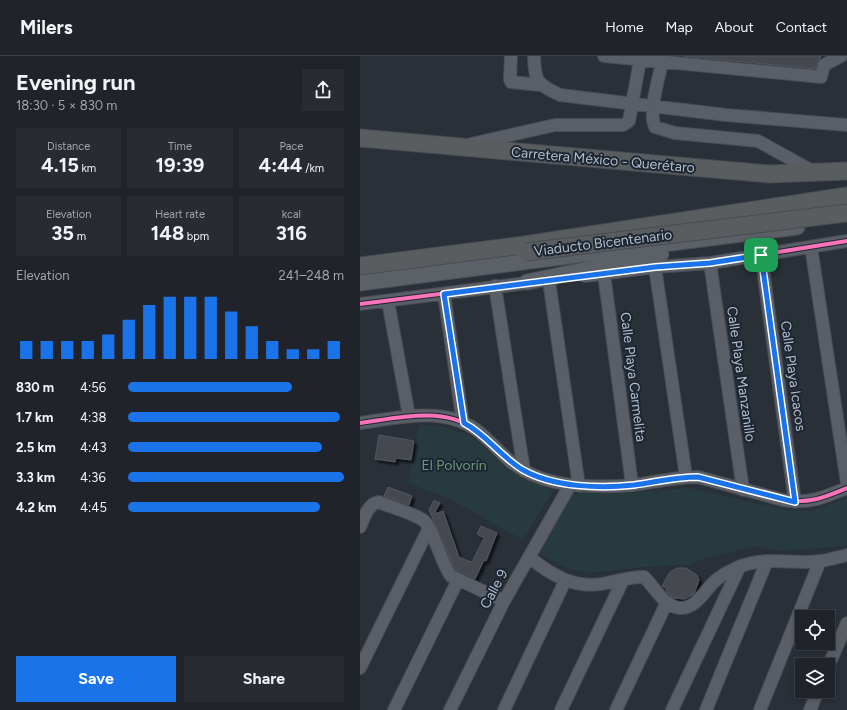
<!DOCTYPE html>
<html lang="en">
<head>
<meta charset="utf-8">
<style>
  body { margin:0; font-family:Figtree,sans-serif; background:#282c32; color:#f1f3f6; height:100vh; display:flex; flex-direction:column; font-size:15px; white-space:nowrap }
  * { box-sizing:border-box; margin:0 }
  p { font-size:13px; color:#a2a4a8 }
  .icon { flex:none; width:22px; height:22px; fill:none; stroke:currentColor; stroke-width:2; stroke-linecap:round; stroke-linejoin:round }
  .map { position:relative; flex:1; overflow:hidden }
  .panel { display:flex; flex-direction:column; background:#20242a; width:360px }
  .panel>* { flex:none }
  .fabs { position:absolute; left:435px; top:554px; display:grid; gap:8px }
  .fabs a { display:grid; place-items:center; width:40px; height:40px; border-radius:0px; background:#20242a; box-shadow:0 2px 6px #0003,0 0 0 1px #3d4147; font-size:20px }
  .pin { position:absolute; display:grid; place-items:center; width:34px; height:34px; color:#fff; margin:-17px; border-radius:8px; box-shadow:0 2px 6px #0006 }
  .round { display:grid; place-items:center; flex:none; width:42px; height:42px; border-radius:0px; background:#282c32 }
  .headline { display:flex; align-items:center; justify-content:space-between; height:68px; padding:0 16px }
  h1 { font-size:22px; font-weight:700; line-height:30px }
  .stats { display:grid; grid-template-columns:repeat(3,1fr); gap:6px; height:68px; padding:4px 16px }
  .stats div { display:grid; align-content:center; border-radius:0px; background:#282c32; text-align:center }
  .stats b { font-size:20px; font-weight:700 }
  .stats small { font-size:11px; font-weight:400 }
  .stats p { font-size:11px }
  .chart { height:112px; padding:8px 16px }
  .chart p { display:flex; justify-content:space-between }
  .chart svg { width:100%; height:72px; margin-top:4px; stroke:#1a73e8; stroke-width:6 }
  .primary-button { display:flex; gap:8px; margin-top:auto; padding:8px 16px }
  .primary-button a { flex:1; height:46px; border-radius:0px; background:#1a73e8; color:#fff; font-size:16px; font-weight:700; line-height:46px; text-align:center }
  .primary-button a+a { background:#282c32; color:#f1f3f6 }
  ul { padding:0 16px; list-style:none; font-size:13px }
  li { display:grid; grid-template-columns:64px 48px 1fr; align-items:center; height:30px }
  li i { height:10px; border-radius:5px; background:#1a73e8 }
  header { display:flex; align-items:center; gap:24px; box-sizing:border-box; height:56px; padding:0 20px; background:#20242a; border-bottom:1px solid #3d4147 }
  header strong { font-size:19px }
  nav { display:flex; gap:22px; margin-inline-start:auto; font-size:14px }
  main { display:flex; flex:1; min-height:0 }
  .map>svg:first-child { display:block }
  .green { fill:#273a3e }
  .building { fill:#444950; stroke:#52575f; filter:url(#shadow) }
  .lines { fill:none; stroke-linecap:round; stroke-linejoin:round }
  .minor-casing { stroke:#484c53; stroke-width:14 }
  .major-casing { stroke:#484c55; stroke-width:17 }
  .highway-casing { stroke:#474c53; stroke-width:19 }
  .minor { stroke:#5a5e66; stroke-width:12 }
  .major { stroke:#5c6168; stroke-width:15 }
  .highway { stroke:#5a5d60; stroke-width:17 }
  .highway-bridge-casing { stroke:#474c53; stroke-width:19; stroke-linecap:butt }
  .highway-bridge { stroke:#5a5d60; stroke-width:17 }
  .cycleway-casing { stroke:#1d2633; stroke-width:6 }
  .cycleway { stroke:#fb73b8; stroke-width:4 }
  .route-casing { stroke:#fff; stroke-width:8 }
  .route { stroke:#1a73e8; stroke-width:5 }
  .labels { text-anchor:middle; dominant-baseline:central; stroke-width:4; stroke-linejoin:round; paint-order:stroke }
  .street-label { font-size:14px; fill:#b4bcc9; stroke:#1d2633 }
  .park-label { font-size:14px; fill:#6b9a76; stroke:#1d2633 }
</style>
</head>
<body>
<header>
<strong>Milers</strong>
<nav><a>Home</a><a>Map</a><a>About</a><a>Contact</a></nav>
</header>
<main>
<section class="panel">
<div class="headline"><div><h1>Evening run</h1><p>18:30 · 5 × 830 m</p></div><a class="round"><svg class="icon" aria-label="share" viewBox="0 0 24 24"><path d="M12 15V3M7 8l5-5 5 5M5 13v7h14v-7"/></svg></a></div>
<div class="stats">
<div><p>Distance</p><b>4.15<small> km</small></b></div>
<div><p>Time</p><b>19:39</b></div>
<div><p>Pace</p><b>4:44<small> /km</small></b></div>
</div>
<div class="stats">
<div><p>Elevation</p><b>35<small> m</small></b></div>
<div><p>Heart rate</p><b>148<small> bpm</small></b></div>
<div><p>kcal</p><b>316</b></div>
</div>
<div class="chart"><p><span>Elevation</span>241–248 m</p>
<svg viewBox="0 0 160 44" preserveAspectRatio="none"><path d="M5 44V33M15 44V33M25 44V33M35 44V33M45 44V29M55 44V20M65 44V11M75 44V6M85 44V6M95 44V6M105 44V15M115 44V24M125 44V33M135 44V38M145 44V38M155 44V33"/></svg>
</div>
<ul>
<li><b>830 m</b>4:56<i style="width:76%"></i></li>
<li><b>1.7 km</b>4:38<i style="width:98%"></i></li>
<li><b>2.5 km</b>4:43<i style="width:90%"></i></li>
<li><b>3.3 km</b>4:36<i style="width:100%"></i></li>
<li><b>4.2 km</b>4:45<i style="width:89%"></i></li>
</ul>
<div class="primary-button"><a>Save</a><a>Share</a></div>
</section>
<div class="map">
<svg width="487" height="654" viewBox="0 0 487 654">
  <defs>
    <filter id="shadow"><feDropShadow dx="3" dy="3" stdDeviation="1" flood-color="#0009"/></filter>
  </defs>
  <rect width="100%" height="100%" fill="#2a3038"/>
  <path class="green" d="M59,369L80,370L112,380L147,413L165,424L194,434L163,484L92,444L48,427Z
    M329,432L426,454L450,455L487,442V490L421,495L395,490L343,503L330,509L281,511L230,517L206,512L177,496L212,437H269Z"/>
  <path class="building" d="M323,0H461L455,13Z
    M19,379L54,385L51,404L36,402L35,406L15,403Z
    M28,431L52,440L49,449L24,440Z
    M74,444L80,447L74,458L83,455L99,501L111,506L113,504L124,482L117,478L121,470L137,477L126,505L124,504L115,523L96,514L94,511L69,454Z
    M318,512H326L337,519L339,524L334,538L325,543L313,542L307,536L306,532L302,530L310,516Z"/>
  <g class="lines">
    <g class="minor-casing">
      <path id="minor" d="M151,0L150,23L151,26L180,29
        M174,0C175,26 177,28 200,39L366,59L487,69
        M244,0L461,21L464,9L481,0
        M302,6C299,22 288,56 295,71L315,77L398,85L454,116
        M111,88L195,69H263L269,65L280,4
        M451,191L487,427
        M401,199L435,446
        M350,207L383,434
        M295,211L326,421
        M244,218L272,429
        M225,220L295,211L350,207L487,185
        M189,225L219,430
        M135,230L164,415
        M84,238L103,367
        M28,245L49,360
        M0,248L175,226
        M0,367C37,362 82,350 115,373C129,383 139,396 151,406C164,416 180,423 195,426C216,431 253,431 274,429C295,426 316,421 338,421L423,444C449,448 463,442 487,432
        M0,471C4,462 8,447 19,446C33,452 50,456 63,464C73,471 81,507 91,520L144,545
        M169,501C192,520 217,534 247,527C259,525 272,520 284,521C294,530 304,551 320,552C336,553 345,534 355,525C361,519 369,516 376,512C404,499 432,509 460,505C469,504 478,501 487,499
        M468,611L487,567
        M0,612L69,472
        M34,654L98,524
        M90,654L144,545L210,429
        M144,654L205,525
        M201,654L263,524
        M256,654L307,546
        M312,654L380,510
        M346,654L407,505
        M400,654L460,505
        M450,654L458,635"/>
    </g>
    <g class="major-casing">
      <path id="major" d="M167,226L301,198
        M0,227L437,171"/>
    </g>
    <g class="highway-casing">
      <path id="highway" d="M0,82L409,118L487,115
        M0,210L164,189L487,140"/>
    </g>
    <use href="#minor" class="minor"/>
    <use href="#major" class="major"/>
    <use href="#highway" class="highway"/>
    <g class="highway-bridge-casing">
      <path id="highway-bridge" d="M166,196L487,157"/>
    </g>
    <use href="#highway-bridge" class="highway-bridge"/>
    <g class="cycleway-casing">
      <path id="cycleway" d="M0,248L295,211L350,207L487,185
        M0,367C37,362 82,350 115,373C129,383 139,396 151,406C164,416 180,423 195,426C216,431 253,431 274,429C295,426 316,421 338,421L423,444C449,448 463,442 487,432"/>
    </g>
    <use href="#cycleway" class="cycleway"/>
  </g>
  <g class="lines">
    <g class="route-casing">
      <path id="route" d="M401,199L435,446L338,421C316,421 295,426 274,429C240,433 193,431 163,414C141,401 127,379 104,367L84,238L295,211L350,207Z"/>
    </g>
    <use href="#route" class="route"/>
  </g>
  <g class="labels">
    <g class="street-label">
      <text transform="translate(243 104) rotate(5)">Carretera México - Querétaro</text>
      <text transform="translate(243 187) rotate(-7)">Viaducto Bicentenario</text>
      <text transform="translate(381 318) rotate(82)">Calle Playa Manzanillo</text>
      <text transform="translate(433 320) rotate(82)">Calle Playa Icacos</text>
      <text transform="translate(273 321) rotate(83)">Calle Playa Carmelita</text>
      <text transform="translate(134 533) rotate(-62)">Calle 9</text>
    </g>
    <g class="park-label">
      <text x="94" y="409">El Polvorín</text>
    </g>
  </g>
</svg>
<div class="fabs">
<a><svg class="icon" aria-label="locate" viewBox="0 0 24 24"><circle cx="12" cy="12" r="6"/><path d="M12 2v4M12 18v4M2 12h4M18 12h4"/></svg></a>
<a><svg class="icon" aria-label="layers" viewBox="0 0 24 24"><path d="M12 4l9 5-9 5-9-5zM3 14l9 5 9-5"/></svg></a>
</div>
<div class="pin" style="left:401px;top:199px;background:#1e9e55"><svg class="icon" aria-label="arrive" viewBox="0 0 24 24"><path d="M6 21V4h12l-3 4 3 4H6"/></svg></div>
</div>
</main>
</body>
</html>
